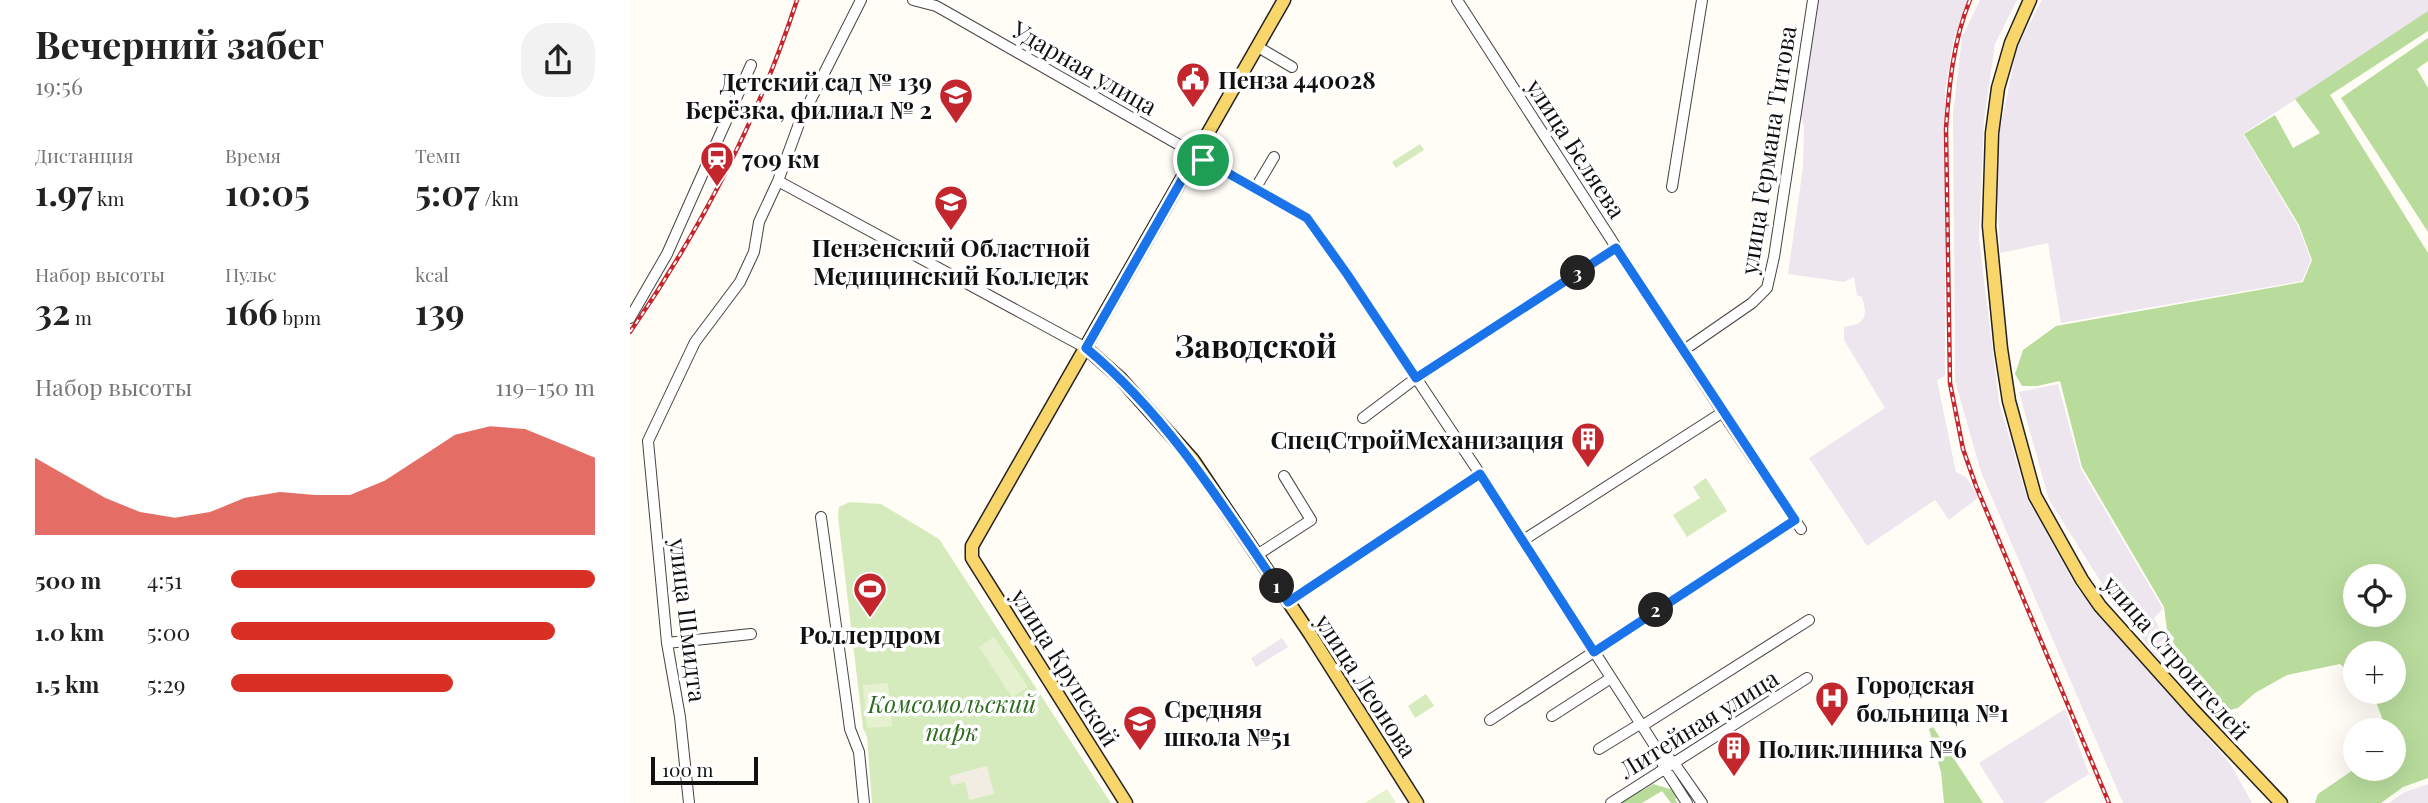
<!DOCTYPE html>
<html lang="ru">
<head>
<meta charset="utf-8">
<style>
  body { margin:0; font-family:"Playfair Display",serif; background:#f2f2f2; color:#222; height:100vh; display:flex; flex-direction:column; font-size:26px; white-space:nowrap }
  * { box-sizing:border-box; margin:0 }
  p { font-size:23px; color:#767676 }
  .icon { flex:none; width:38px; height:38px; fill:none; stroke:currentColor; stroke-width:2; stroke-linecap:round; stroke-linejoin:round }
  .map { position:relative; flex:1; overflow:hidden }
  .side { display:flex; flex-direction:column; background:#fff; width:630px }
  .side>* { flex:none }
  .tools { position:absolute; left:1713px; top:564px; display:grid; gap:14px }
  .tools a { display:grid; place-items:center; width:63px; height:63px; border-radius:50%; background:#fff; box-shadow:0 7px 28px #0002; font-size:35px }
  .scale { position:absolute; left:21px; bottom:18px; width:107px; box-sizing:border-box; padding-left:7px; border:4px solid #111; border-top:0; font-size:19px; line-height:24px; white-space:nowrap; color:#111; -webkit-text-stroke:5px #fff; paint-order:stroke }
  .pin { position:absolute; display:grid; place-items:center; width:60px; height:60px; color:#fff; margin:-30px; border:4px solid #fff; border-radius:50%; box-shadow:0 2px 7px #0007 }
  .km { position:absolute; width:35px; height:35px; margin:-18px; border-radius:50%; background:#222; color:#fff; font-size:19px; line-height:35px; text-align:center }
  .round { display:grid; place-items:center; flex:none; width:74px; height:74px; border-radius:28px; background:#f2f2f2 }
  .head { display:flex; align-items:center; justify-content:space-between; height:119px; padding:0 35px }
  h1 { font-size:38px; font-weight:700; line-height:52px }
  .figures { display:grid; grid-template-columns:repeat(3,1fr); gap:10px; height:119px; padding:7px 35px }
  .figures div { display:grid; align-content:center }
  .figures b { font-size:35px; font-weight:700 }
  .figures small { font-size:19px; font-weight:400 }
  .figures p { font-size:19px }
  .chart { height:196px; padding:14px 35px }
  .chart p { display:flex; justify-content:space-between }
  .chart svg { width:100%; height:126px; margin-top:7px; fill:#d93025; opacity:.7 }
  ul { padding:0 35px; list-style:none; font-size:23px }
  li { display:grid; grid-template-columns:112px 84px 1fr; align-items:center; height:52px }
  li i { height:18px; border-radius:9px; background:#d93025 }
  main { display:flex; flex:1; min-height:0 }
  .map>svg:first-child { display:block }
  .industrial { fill:#eee6ef }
  .green { fill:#d5ebbd }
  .forest { fill:#b9dc9c; fill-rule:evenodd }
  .pitch { fill:#e6f2cf }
  .plaza { fill:#f1ede2 }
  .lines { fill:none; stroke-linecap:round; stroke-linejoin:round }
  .minor-casing { stroke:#444; stroke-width:12 }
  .major-casing { stroke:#222; stroke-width:15 }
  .minor { stroke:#fff; stroke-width:10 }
  .major { stroke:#f9d66b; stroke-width:12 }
  .rail-casing { stroke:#c4262e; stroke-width:4.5 }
  .rail { stroke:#fff; stroke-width:2; stroke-dasharray:5; stroke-linecap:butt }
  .route-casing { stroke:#fff; stroke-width:14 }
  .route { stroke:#1a73e8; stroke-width:9 }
  .labels { text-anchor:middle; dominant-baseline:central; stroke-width:7; stroke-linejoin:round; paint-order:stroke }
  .street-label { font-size:24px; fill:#111; stroke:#fff }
  .poi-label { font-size:24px; font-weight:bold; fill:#111; stroke:#fff; text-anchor:start }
  .park-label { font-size:24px; font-style:italic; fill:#2f6b1f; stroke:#fff }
  .district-label { font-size:32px; font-weight:bold; fill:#111; stroke:#fff }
</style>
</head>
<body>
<main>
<section class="side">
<div class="head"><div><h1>Вечерний забег</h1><p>19:56</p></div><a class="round"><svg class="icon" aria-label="share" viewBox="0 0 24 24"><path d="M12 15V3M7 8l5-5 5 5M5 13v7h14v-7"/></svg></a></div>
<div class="figures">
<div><p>Дистанция</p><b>1.97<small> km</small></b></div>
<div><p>Время</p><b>10:05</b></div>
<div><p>Темп</p><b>5:07<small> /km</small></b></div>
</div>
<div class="figures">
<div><p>Набор высоты</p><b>32<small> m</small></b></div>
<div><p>Пульс</p><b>166<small> bpm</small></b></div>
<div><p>kcal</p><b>139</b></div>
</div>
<div class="chart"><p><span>Набор высоты</span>119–150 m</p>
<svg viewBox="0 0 160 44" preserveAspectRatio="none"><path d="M0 44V17L10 24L20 31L30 36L40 38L50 36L60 31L70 29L80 30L90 30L100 25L110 17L120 9L130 6L140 7L150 12L160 17V44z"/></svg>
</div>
<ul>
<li><b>500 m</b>4:51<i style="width:100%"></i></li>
<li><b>1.0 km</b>5:00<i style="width:89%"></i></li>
<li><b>1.5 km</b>5:29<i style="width:61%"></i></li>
</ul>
</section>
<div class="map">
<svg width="1798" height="803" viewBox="0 0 1798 803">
  <rect width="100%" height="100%" fill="#fffdf5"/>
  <path class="industrial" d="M1189,0H1338L1323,42L1315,92V376L1307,380L1326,472L1336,477L1349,497L1319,520L1305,500L1237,546L1179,458L1255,408L1214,340V327L1228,324L1234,318L1235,309L1232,297L1227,295L1224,277L1214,282L1158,274L1173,167L1174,126L1170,114Z
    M1350,0H1387L1365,44L1354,120L1349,239L1369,402L1397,498L1447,588L1601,765L1622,803H1493L1351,472L1325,381L1323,113L1332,37Z
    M1412,0H1798V12L1613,134L1668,226L1681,260L1672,281L1431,323L1418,243L1370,253L1367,187L1370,130L1387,47Z
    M1428,384L1451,469L1533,609L1524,618L1546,658L1533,665L1483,601L1419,500L1389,392Z
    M652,638L658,647L626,667L621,658Z
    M1435,709L1459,774L1413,803H1374L1349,763Z
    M1798,784V803H1759L1775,792Z"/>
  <path class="green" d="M790,144L794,150L766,168L762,162Z
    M1076,478L1097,511L1057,537L1043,515L1070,498L1063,487Z
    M220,502L251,504L309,539L481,803H242L237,737L233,728L208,517L209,507Z
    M796,694L804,706L785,718L778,706Z"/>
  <path class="forest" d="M1798,11V31L1700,95L1798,253V778L1773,787L1751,803H1685L1688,794L1726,768H1764V730H1752L1755,726L1742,691H1764V653H1726L1725,677L1710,664L1657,675L1625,693L1608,708L1584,714L1563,697L1549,674V653L1537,630L1534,607L1452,467L1430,381L1407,386H1392L1385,374L1393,350L1426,326L1673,282L1682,260L1669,225L1614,134L1645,115L1663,148L1690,133L1665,99ZM1726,576H1764V614H1726Z
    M1798,38V61L1787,69L1798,88V232L1711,98Z
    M1303,727L1353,803H1314L1311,772L1299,729Z
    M1023,784L1040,789L1047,788L1052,795L1045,799L1047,803H1041L1032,791L1012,803H985L1005,789L1013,790Z"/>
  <path class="pitch" d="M364,637L398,687L382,697L349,647Z
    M258,683L262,726L237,728L233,685Z
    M757,789L766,803H735Z"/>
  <path class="plaza" d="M357,766L364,794L339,800L335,782L322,785L319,776Z"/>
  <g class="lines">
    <g class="minor-casing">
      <path id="minor" d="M231,0L170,121L148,181L456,348
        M283,0L306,6L315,11L677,218L717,274L850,474L1023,743L1034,767L1057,803
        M827,0L1100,424L1171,529
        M628,47L662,67
        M1042,187L1072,0
        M625,189L644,157
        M0,318L37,254L121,65
        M1054,350L1122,303L1137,288L1144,257L1183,0
        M733,418L786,378L986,248
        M191,517L216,699L220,729L229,752L234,803
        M892,541L1093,412
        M627,555L681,520L654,476
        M658,602L850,474
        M37,643L121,634
        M922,716L981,678
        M860,720L1165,520
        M1012,726L1179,620
        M1028,748L1044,763L1072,803
        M969,749L1010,724
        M59,803L50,717L37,643L18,441L65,342L110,282L124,252L129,222L148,181
        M981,803L1177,678"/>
    </g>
    <g class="major-casing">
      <path id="major" d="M1400,0L1381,43L1368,88L1362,133L1359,226L1371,349L1379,401L1405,496L1452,580L1470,606L1563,710L1651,803
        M456,348L490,378L563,460L680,634L787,803
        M496,803L342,558V546L654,0"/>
    </g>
    <use href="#minor" class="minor"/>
    <use href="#major" class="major"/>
    <g class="rail-casing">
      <path id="rail" d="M1340,0C1323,41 1319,86 1316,129L1320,383L1333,449L1346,486L1479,803
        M0,332C70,231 129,117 167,0"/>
    </g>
    <use href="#rail" class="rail"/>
  </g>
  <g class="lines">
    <g class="route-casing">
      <path id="route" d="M566,155L677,218L717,274L786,378L986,248L1165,520L964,652L850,474L658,602C597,512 540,418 456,348Z"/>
    </g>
    <use href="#route" class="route"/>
  </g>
  <defs>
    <g id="civic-pin" transform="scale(1.75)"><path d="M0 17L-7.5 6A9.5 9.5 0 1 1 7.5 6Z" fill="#c4262e" stroke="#fff"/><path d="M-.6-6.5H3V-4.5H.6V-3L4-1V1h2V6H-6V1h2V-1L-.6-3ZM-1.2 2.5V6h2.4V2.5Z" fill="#fff"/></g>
    <g id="school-pin" transform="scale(1.75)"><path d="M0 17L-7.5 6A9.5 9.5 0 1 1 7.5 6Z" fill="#c4262e" stroke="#fff"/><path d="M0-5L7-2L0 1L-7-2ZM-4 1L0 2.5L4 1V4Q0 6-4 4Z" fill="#fff"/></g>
    <g id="station-pin" transform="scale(1.75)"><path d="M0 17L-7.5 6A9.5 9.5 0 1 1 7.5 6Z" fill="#c4262e" stroke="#fff"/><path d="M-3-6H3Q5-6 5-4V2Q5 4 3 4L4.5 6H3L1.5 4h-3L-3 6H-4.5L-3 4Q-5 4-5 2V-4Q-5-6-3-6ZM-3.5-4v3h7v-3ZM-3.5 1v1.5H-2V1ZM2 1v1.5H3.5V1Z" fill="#fff"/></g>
    <g id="university-pin" transform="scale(1.75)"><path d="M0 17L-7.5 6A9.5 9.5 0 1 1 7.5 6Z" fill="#c4262e" stroke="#fff"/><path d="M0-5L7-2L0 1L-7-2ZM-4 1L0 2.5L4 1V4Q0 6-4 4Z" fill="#fff"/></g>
    <g id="building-pin" transform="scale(1.75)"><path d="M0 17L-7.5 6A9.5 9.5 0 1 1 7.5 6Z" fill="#c4262e" stroke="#fff"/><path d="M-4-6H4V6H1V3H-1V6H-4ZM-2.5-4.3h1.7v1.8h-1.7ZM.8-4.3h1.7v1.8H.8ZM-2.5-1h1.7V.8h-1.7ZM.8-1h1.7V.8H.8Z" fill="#fff"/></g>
    <g id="stadium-pin" transform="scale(1.75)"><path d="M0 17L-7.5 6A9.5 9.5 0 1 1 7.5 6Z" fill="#c4262e" stroke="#fff"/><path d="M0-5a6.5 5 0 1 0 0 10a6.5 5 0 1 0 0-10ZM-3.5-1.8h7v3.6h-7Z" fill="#fff"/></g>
    <g id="hospital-pin" transform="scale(1.75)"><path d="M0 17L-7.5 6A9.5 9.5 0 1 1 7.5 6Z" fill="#c4262e" stroke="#fff"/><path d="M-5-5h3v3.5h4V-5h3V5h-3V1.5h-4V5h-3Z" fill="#fff"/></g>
  </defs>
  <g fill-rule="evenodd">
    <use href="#civic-pin" x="563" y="79"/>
    <use href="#school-pin" x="326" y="95"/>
    <use href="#station-pin" x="87" y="158"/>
    <use href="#university-pin" x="321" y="202"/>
    <use href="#building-pin" x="958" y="439"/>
    <use href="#stadium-pin" x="240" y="589"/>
    <use href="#hospital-pin" x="1202" y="698"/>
    <use href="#school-pin" x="510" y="722"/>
    <use href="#building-pin" x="1104" y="748"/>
  </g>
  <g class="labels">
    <g class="street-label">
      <text transform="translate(455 67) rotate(30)">Ударная улица</text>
      <text transform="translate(947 148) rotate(57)">улица Беляева</text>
      <text transform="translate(1137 150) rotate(-81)">улица Германа Титова</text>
      <text transform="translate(59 620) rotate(83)">улица Шмидта</text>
      <text transform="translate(1547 657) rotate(49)">улица Строителей</text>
      <text transform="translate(436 667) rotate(58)">улица Крупской</text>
      <text transform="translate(737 685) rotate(57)">улица Леонова</text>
      <text transform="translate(1068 723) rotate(-32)">Литейная улица</text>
    </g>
    <g class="poi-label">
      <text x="588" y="79">Пенза 440028</text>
      <text x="302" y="81" text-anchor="end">Детский сад № 139<tspan x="302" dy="28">Берёзка, филиал № 2</tspan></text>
      <text x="112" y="158">709 км</text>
      <text x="321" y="247" text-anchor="middle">Пензенский Областной<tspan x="321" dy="28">Медицинский Колледж</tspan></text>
      <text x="934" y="439" text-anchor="end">СпецСтройМеханизация</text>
      <text x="240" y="634" text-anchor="middle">Роллердром</text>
      <text x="1226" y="684">Городская<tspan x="1226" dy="28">больница №1</tspan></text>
      <text x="534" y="708">Средняя<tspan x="534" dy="28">школа №51</tspan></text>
      <text x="1128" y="748">Поликлиника №6</text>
    </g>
    <g class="park-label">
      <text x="322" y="703">Комсомольский<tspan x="322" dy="28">парк</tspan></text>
    </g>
    <g class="district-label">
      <text x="626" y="344">Заводской</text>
    </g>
  </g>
</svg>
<div class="tools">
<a><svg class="icon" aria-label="locate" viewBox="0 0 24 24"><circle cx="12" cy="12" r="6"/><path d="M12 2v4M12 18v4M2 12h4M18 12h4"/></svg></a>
<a>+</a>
<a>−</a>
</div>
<div class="scale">100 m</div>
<div class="pin" style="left:573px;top:160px;background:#1e9e55"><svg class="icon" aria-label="arrive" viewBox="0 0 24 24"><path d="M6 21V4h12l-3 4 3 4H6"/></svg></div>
<b class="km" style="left:647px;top:586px">1</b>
<b class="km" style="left:1026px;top:610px">2</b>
<b class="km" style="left:948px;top:273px">3</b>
</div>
</main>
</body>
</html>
